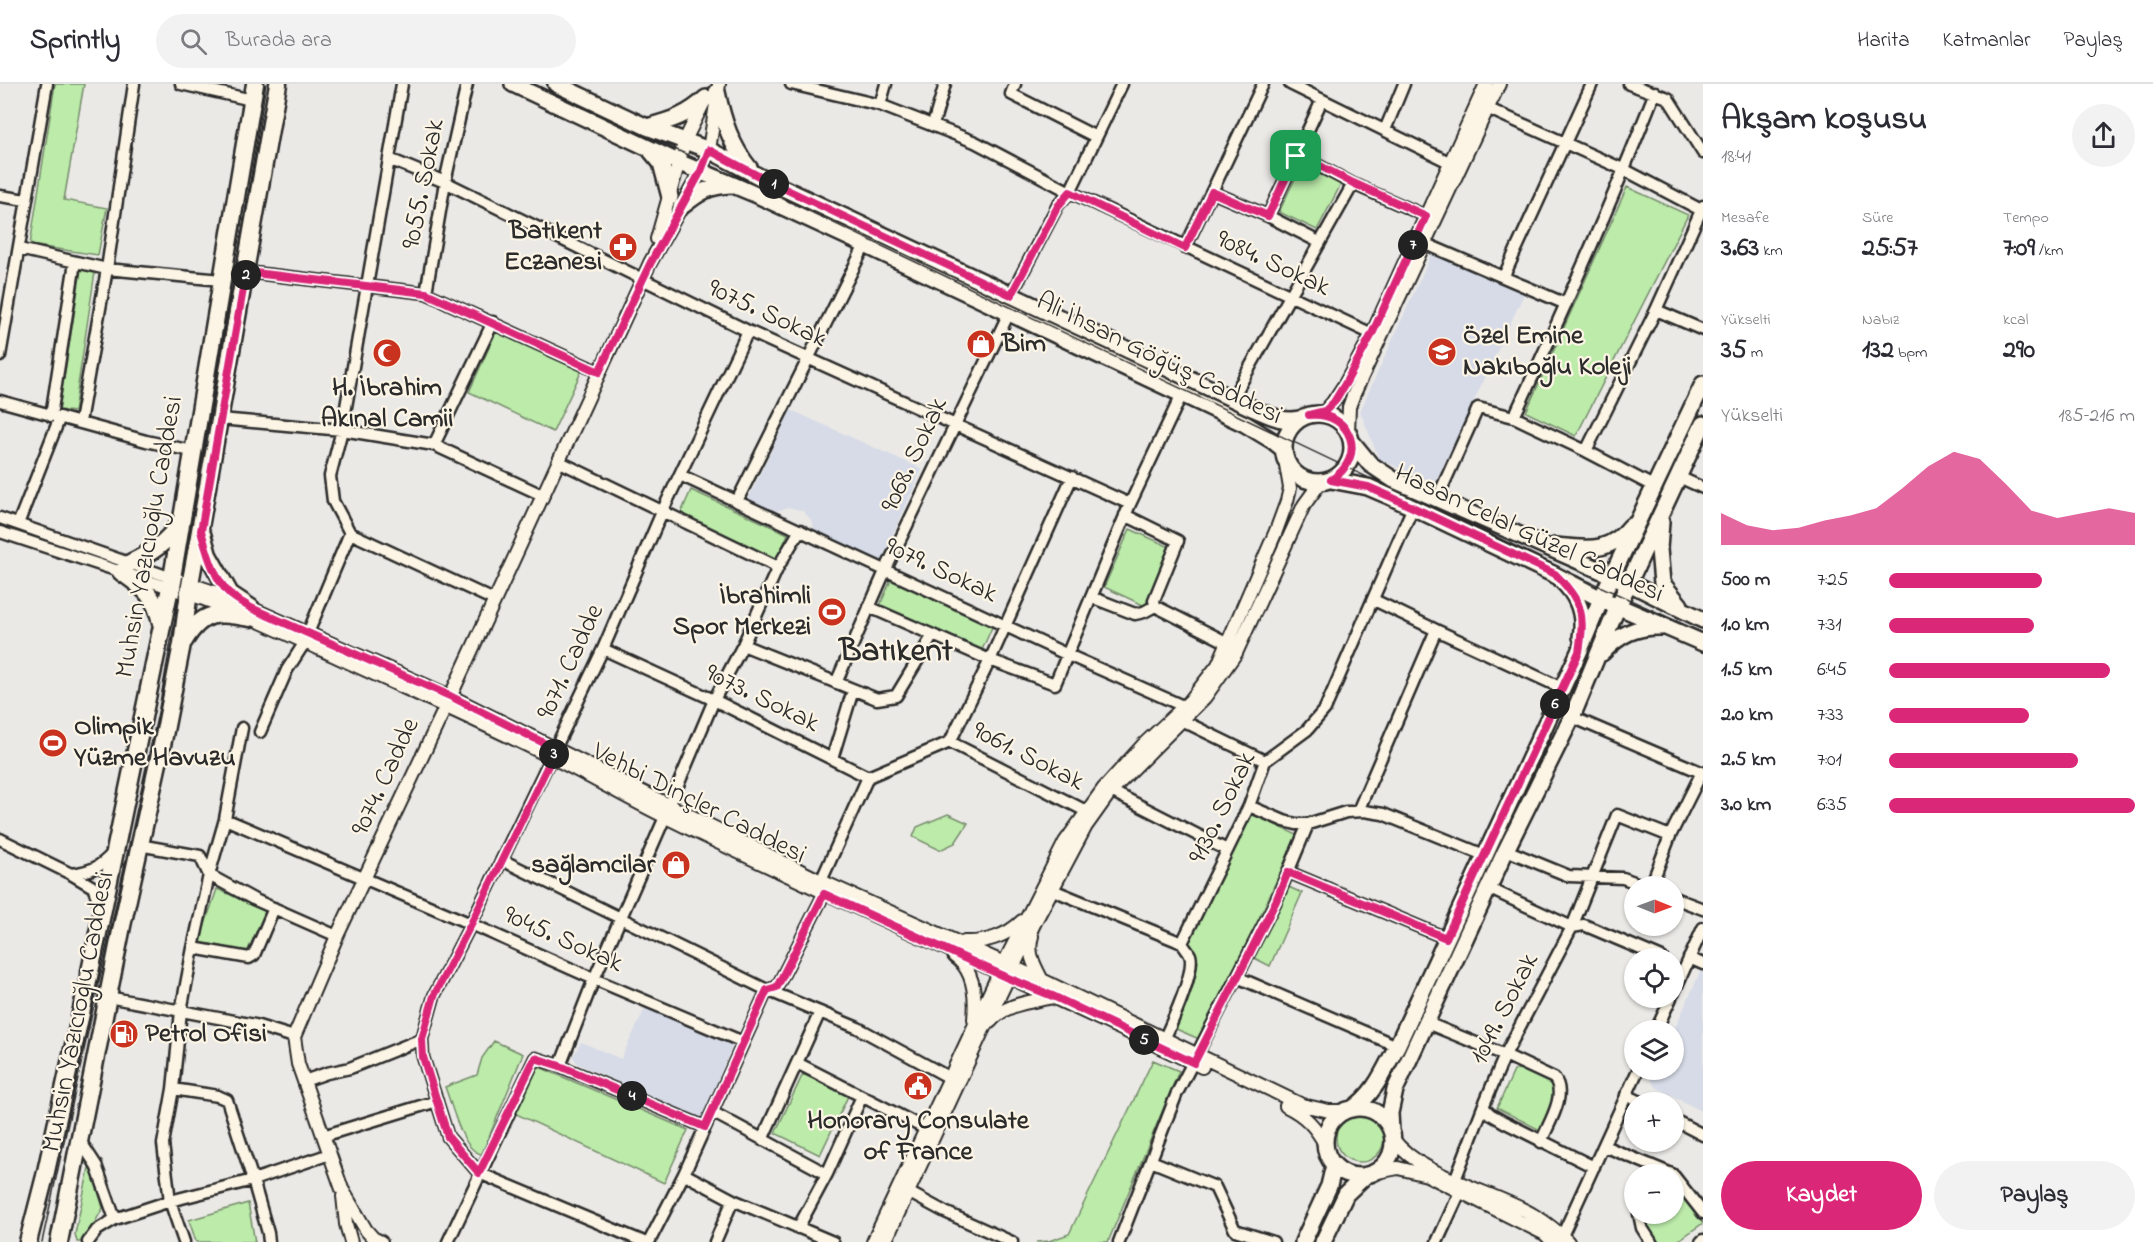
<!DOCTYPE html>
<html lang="tr">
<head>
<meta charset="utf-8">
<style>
  body { margin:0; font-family:"Indie Flower",sans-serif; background:#f2f2f3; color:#2b2b33; height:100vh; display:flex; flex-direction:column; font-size:22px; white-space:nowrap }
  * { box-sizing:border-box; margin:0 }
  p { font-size:20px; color:#7c7c81 }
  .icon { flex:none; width:33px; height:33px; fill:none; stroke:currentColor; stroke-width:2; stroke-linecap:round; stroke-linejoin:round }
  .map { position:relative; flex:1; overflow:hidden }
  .sheet { display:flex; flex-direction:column; background:#fff; width:450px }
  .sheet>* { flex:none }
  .needle { width:39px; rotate:91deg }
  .fabs { position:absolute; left:1624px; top:792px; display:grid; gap:12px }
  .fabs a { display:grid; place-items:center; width:60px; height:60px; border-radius:50%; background:#fff; box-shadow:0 2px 4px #0004; font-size:30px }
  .pin { position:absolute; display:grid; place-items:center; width:51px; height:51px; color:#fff; margin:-26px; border-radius:12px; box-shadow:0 3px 9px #0006 }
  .km { position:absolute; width:30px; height:30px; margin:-15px; border-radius:50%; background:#222; color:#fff; font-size:16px; line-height:30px; text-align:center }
  .round { display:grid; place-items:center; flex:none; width:63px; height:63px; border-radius:32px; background:#f2f2f3 }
  .summary { display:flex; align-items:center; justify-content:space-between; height:102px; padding:0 18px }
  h1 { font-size:33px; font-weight:800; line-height:45px }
  .stats { display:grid; grid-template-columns:repeat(3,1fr); gap:9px; height:102px; padding:6px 18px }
  .stats div { display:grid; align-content:center }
  .stats b { font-size:26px; font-weight:800 }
  .stats small { font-size:16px; font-weight:400 }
  .stats p { font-size:16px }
  .chart { height:168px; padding:12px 18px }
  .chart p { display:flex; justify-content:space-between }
  .chart svg { width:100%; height:108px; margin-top:6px; fill:#db2777; opacity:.7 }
  .button { display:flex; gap:12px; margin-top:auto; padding:12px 18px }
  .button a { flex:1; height:69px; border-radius:36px; background:#db2777; color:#fff; font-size:24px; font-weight:800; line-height:69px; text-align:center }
  .button a+a { background:#f2f2f3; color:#2b2b33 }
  ul { padding:0 18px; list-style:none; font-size:20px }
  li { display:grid; grid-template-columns:96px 72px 1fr; align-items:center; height:45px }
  li i { height:15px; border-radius:8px; background:#db2777 }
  header { display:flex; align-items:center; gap:36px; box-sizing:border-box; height:84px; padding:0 30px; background:#fff; border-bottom:2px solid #e1e1e2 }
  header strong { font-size:28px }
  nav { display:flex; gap:33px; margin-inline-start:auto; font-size:21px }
  .search { width:420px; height:54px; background:#f2f2f3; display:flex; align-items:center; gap:15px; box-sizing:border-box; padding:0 21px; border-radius:33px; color:#7c7c81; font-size:22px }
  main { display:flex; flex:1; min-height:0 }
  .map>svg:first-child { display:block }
  .built { fill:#d6dbe7 }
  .green { fill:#bcebaa; stroke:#748b6a; stroke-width:1.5 }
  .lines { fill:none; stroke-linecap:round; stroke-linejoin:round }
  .minor-casing { stroke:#2b2b2b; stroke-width:15 }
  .tertiary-casing { stroke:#2b2b2b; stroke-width:16 }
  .secondary-casing { stroke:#2b2b2b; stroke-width:20 }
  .primary-casing { stroke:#2b2b2b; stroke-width:21 }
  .minor { stroke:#fcf5e5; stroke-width:10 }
  .tertiary { stroke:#fcf5e5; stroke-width:12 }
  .secondary { stroke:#fcf5e5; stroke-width:15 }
  .primary { stroke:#fcf5e5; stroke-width:16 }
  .tram { stroke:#2b2b2b; stroke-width:1.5 }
  .route-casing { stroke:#fff; stroke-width:12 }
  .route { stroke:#db2777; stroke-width:8 }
  .labels { text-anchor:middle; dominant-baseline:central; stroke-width:4.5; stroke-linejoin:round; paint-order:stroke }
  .street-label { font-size:27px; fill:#2b2b2b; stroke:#fcf5e5 }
  .poi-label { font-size:27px; font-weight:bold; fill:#2b2b2b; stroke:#fcf5e5; text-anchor:start }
  .district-label { font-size:33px; font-weight:bold; fill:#2b2b2b; stroke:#fcf5e5 }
</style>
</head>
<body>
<header>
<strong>Sprintly</strong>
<div class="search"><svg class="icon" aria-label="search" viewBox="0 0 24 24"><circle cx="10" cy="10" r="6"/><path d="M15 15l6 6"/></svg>Burada ara</div>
<nav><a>Harita</a><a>Katmanlar</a><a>Paylaş</a></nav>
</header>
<main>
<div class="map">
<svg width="1703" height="1158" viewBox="0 0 1703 1158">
  <rect width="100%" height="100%" fill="#ebe9e6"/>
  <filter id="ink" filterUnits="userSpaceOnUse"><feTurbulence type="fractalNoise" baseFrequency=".0167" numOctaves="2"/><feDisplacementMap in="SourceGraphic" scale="12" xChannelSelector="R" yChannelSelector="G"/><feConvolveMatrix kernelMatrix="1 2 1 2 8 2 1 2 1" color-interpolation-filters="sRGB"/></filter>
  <g filter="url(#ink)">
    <path class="built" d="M1432,169L1525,208L1435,400L1379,375L1360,327Z
      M791,326L922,385L881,478L816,449L811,436L803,427L788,423L772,429L747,417Z
      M1701,886L1703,887V1028L1656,1003L1651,996L1656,986H1674V946Z
      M646,922L733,961L701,1035L578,980L573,973L581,958L621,975Z"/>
    <path class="green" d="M55,0H84L64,116L107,124L98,171L30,161Z
      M1301,82L1341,100L1317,146L1279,128Z
      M1627,103L1688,131L1576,352L1526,328Z
      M81,186L95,188L74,328L59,326Z
      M497,246L582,286L553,348L469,308Z
      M691,406L788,450L777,475L680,431Z
      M1130,445L1172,464L1145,522L1104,503Z
      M891,496L993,541L982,566L880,521Z
      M1251,729L1297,751L1264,824L1199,955L1176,945L1198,878L1187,858Z
      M948,730L968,739L955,759L940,766L913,753L917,743Z
      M1284,801L1302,809L1270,882L1252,873Z
      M217,805L266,826L248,866L244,867L199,858Z
      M494,957L523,970L482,1070C462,1068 452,1020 445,1003L477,991L482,974Z
      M1153,976L1179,987L1108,1158H1036L1049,1157L1069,1150Z
      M537,982L688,1046L664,1099L514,1029Z
      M1520,984L1552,998L1555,1013L1540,1046L1497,1024L1514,987Z
      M803,990L848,1012L820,1071L775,1049Z
      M1336 1054a24 24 0 1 1 48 0a24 24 0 1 1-48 0Z
      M90,1079L103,1124L87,1152L86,1158H77L75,1150Z
      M1674,1098L1703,1139L1676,1158H1659C1652,1149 1643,1142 1647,1130H1674Z
      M248,1119L255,1158H196L189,1136Z"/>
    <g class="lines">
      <g class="minor-casing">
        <path id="minor" d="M181,0L252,16
          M402,0L342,346L330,392L333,417L350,449L494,516
          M791,0L880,21L975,58L1070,108L1372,250
          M1015,0L1011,10L1096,53
          M1290,0L1451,79
          M1629,0L1668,14L1703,69
          M880,21L886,0
          M1489,25L1625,86L1701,126
          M933,41L945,0
          M1385,46L1404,0
          M1297,70L1353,100L1426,132
          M389,75L445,98L748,247L1130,420
          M1212,108L1268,132L1319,158
          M0,112L26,116
          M1268,132L1322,16
          M1426,160L1566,220
          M1185,164L1263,0
          M19,165L107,185L221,196
          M246,188L426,209L599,288
          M1504,192L1592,0
          M426,209L445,98L467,0
          M1011,211L1058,121L1070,108L1122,0
          M1656,226L1703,246
          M0,272L47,0
          M1232,315L1353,100
          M0,317L146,357L192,367
          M51,332L75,178
          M1514,333C1564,226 1612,118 1655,8
          M220,335L342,346L434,361L542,411
          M80,338L107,185L134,0
          M434,361L493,238
          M558,377L778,483
          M680,391L1068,571L1183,622
          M1679,393L1703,404
          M1655,403L1586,367L1656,226L1703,122
          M1437,415L1478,324L1514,333L1586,367
          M737,417L865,161
          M1125,431L1178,457L1154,516L1155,522
          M0,434L172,494
          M18,440L60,333
          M0,448L170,504
          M1091,513L1135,530L1144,528L1155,522L1228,559
          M1374,516L1436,546
          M869,523L990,576L1055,600L1130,420L1182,310
          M308,549L350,449
          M743,561L877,615L896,612L933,551
          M603,565L714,616L868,693
          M836,599L886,485L1009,229
          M1572,633L1703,689
          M1181,636L1265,677
          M260,648L287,586L305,558
          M950,658L990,576L1072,393
          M950,658L1086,727
          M832,675L853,606
          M1111,707L1227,766
          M670,720L714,616L743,561L778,483L800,446
          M1249,722L1284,737L1296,740H1308L1346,728L1364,727L1383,730L1484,771
          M1358,727L1436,546L1562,604
          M225,735L471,840L594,895L743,958
          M0,755L71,790
          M139,761L200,772L209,791L253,815L337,852
          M1506,766L1569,792L1623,794L1645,802
          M502,776L767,906L858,944L950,994
          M1288,788L1446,854
          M821,797L868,693L950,658
          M1651,802L1670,752L1702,688
          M1490,805L1572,843L1584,841L1662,874
          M1053,806L1182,859
          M1674,814L1703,825
          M102,826L93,803L71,790C92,787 99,784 113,769
          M193,864L249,874L254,871L274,824
          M1689,874L1703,880
          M1237,893L1397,962
          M1674,908L1703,844
          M108,913L255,941L294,953
          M1427,939L1505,971L1554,994C1568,1011 1548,1040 1541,1058
          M1656,946L1671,914
          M1161,962C1169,945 1196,888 1190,871C1188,867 1184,863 1182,859L1249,722L1265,677L1307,646L1325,625L1413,423
          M797,979L926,1045
          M560,982L594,895L665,733
          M304,997L327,989L350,984L422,955
          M173,1005L218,1012L227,1016L253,1096L268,1149L269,1158
          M1626,1011L1641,1018
          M712,1028L827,1090
          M1674,1036L1703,1051
          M323,1052L437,1017
          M79,1055L96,1081L115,1135L170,1117L253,1096L330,1070
          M762,1056L820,928
          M1604,1062L1672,1090
          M1151,1077L1215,1103L1235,1146L1273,1158
          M1594,1083L1504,1038L1490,1030L1483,1023L1505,971L1572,843L1617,731L1670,752
          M684,1090L733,1116L833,1158
          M1674,1092L1703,1129
          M1455,1096L1483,1023
          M908,1108L945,1128L1012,1158
          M1639,1130L1642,1144L1651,1158
          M798,1144L827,1090L862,1012
          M1562,1152L1638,986
          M88,1158L97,1146L115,1135
          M184,1158L170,1117L163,1060L173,1005L181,927L193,864L209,791L225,735L242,644
          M448,1158L535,974L560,982L705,1043
          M644,1158L479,1089L448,1053L423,973L422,955L434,912L471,840L603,565L662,428L748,247
          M649,1158L684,1090L767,906L777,903L824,810
          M715,1158L733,1116
          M1119,1158L1177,1009L1276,817L1308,740
          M1437,1158L1460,1108
          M1701,1158L1703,1156"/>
      </g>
      <g class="tertiary-casing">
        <path id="tertiary" d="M657,155L685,56L705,16
          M1309,331L1325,327L1333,318L1345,300L1372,250L1486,0
          M1348,347L1349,323L1353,312L1499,0
          M172,494L217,509L450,612L821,797L1042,896L1302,1021L1329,1027H1345
          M170,504C226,520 280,547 333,571C406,605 480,637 551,673C591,692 628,715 668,734C844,821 1025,898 1202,983
          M1032,852C1027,869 1034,881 1042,896
          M964,858C985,859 1007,852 1022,837
          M954,872C975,886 976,914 974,935
          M990,938C1006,919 1031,918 1053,913
          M1286,1022C1305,1031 1316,1043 1326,1062
          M1392,1054C1423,1095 1492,1106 1535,1132C1547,1139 1558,1148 1568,1158
          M1372,1089L1398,1084L1427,1091L1545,1150L1553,1158
          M343,1112L346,1140L351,1158
          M381,1158L373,1154L366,1146L342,1105L298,980L294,953L337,852L446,622L650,179L701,87L709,66L719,0
          M873,1158L999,889L1065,758L1104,704L1143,661L1190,617L1218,581L1276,447L1287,417L1290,404L1285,375
          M885,1158L982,948L1036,836L1086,742L1111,707L1205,613L1236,569L1304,421L1320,399"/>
      </g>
      <g class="secondary-casing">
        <path id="secondary" d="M513,0L680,79L755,110L865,161L1245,340L1273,357L1283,365L1285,375
          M556,0L647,43L709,66L766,96L1252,324C1267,330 1282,339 1299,335
          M717,8C723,36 731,62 750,85
          M647,43C672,36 687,32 706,14
          M651,67L661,79L670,113
          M681,123C699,109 707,102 731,101
          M1284 364a34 34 0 1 1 68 0a34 34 0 1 1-68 0Z
          M1352,358L1370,380L1394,396L1629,499L1703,536
          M1331,396L1368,403L1389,412L1555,491L1601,515L1703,559
          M1661,438L1659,465L1662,499L1680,521
          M1555,462C1587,465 1609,470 1631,442
          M1562,497C1578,512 1585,531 1581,553
          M1602,569C1620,550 1636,542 1662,543
          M1325 1058a34 34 0 1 1 68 0a34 34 0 1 1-68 0Z
          M1352,1025C1375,1010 1384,986 1397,962L1579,568L1601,515L1703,300
          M1391,1047L1390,1029L1395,1006L1506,766L1572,633L1618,522L1703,340
          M1303,1158L1329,1102L1334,1081
          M1323,1158L1346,1110L1366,1091"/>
      </g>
      <g class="primary-casing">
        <path id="primary" d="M202,450L208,471L230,510L251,524
          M130,479C153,468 164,460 180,440
          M121,488C144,504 155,511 161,539
          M184,557C203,526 217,528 250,534
          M28,1158L45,1092L87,902L172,494L255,0
          M59,1158L122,842L164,652L182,560L190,500L278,0"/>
      </g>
      <use href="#minor" class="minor"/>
      <use href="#tertiary" class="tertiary"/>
      <use href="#secondary" class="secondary"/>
      <use href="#primary" class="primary"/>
      <path class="tram" d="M531,0L754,101L1516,464L1703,549
        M42,1158L159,624L212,331L266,0"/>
    </g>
  </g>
  <g class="lines" filter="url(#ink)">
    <g class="route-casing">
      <path id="route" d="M709,66L766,96L1011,211L1058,122L1070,108L1185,164L1212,108L1268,132L1297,70L1353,99L1426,132L1372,250L1345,300L1334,318L1325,327L1309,331C1352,327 1368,373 1331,396L1368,403L1389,412L1555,490C1583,518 1585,530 1579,568L1446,854L1288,788L1276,817L1194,979L1055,913L1008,894L824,810L777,903L767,906L705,1043L560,982L535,974L479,1089L448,1053L423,973L422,955L434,912L471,840L556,665L450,612L251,524C245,520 237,516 231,511C214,496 207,468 201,447L246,188L426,209L599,288L650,180L701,87Z"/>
    </g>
    <use href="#route" class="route"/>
  </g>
  <defs>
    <g id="pharmacy-disc" transform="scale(1.5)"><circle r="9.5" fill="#c8321e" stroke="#fcf5e5"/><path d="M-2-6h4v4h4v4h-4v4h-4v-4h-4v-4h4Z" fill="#fff"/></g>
    <g id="shop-disc" transform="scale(1.5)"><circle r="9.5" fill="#c8321e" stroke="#fcf5e5"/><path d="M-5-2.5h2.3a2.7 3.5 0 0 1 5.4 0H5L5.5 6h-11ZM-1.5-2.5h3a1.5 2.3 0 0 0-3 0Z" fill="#fff"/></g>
    <g id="school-disc" transform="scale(1.5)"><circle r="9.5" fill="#c8321e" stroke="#fcf5e5"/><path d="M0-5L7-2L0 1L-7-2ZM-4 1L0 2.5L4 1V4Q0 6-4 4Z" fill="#fff"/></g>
    <g id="mosque-disc" transform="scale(1.5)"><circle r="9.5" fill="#c8321e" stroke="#fcf5e5"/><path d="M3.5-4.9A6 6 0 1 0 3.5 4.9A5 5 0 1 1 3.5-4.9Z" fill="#fff"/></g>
    <g id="stadium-disc" transform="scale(1.5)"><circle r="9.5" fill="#c8321e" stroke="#fcf5e5"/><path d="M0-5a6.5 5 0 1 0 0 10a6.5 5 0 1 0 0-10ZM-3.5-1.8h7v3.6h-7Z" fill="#fff"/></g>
    <g id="fuel-disc" transform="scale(1.5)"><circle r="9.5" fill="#c8321e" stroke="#fcf5e5"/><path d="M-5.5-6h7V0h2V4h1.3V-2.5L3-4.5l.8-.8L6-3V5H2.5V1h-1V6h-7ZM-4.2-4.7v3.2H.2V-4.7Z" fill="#fff"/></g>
    <g id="civic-disc" transform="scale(1.5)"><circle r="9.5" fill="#c8321e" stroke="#fcf5e5"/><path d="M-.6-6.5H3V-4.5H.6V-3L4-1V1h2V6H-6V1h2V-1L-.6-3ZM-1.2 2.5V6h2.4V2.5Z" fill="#fff"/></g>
  </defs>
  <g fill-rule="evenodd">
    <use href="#pharmacy-disc" x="623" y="163"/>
    <use href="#shop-disc" x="981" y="260"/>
    <use href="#school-disc" x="1442" y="268"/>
    <use href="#mosque-disc" x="387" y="269"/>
    <use href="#stadium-disc" x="832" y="528"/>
    <use href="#stadium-disc" x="53" y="659"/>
    <use href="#shop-disc" x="676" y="781"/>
    <use href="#fuel-disc" x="124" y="950"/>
    <use href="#civic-disc" x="918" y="1002"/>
  </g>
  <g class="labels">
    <g class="street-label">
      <text transform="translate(424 100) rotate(-79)">9055. Sokak</text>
      <text transform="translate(1273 180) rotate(25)">9084. Sokak</text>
      <text transform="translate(767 230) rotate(25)">9075. Sokak</text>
      <text transform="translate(1159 275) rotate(26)">Ali İhsan Göğüş Caddesi</text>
      <text transform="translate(915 371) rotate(-65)">9068. Sokak</text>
      <text transform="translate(1529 450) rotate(25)">Hasan Celal Güzel Caddesi</text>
      <text transform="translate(150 453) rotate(-80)">Muhsin Yazıcıoğlu Caddesi</text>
      <text transform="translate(941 487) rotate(25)">9079. Sokak</text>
      <text transform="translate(571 578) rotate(-65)">9071. Cadde</text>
      <text transform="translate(762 615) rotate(26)">9073. Sokak</text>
      <text transform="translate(1028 673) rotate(27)">9061. Sokak</text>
      <text transform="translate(386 693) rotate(-65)">9074. Cadde</text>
      <text transform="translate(699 720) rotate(27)">Vehbi Dinçler Caddesi</text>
      <text transform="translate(1223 724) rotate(-64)">9130. Sokak</text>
      <text transform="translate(563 856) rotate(24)">9045. Sokak</text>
      <text transform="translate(1505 925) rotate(-63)">1049. Sokak</text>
      <text transform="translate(79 928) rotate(-79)">Muhsin Yazıcıoğlu Caddesi</text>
    </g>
    <g class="poi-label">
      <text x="602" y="147" text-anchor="end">Batıkent<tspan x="602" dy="31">Eczanesi</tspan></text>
      <text x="1463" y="252">Özel Emine<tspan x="1463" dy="31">Nakıboğlu Koleji</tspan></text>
      <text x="1002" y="260">Bim</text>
      <text x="387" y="304" text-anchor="middle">H. İbrahim<tspan x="387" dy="31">Akınal Camii</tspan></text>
      <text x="811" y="512" text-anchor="end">İbrahimli<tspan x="811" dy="31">Spor Merkezi</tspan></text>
      <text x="74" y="643">Olimpik<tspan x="74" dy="31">Yüzme Havuzu</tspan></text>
      <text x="655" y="781" text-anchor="end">sağlamcilar</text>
      <text x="145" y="950">Petrol Ofisi</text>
      <text x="918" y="1037" text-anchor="middle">Honorary Consulate<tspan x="918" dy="31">of France</tspan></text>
    </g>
    <g class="district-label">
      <text x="896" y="568">Batıkent</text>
    </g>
  </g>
</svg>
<div class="fabs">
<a><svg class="needle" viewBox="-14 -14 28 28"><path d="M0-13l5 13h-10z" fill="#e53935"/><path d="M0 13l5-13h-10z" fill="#7c7c81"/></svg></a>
<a><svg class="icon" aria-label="locate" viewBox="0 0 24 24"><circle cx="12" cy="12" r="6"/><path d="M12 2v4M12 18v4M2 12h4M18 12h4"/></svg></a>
<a><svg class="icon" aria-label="layers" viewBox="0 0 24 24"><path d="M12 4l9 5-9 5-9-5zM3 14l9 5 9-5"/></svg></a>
<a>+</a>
<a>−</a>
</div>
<div class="pin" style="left:1296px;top:72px;background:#1e9e55"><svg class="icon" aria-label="arrive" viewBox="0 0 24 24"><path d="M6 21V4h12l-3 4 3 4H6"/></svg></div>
<b class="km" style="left:774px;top:100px">1</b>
<b class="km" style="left:246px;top:191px">2</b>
<b class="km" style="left:554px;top:670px">3</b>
<b class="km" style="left:632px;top:1012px">4</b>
<b class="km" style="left:1144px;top:956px">5</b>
<b class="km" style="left:1555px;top:620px">6</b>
<b class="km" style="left:1413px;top:161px">7</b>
</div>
<section class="sheet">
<div class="summary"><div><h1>Akşam koşusu</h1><p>18:41</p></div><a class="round"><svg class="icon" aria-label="share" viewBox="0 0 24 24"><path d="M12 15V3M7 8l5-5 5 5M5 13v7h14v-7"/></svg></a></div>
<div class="stats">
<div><p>Mesafe</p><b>3.63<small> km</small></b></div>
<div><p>Süre</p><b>25:57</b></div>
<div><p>Tempo</p><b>7:09<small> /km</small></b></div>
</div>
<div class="stats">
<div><p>Yükselti</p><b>35<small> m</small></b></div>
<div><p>Nabız</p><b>132<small> bpm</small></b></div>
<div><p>kcal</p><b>290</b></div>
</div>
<div class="chart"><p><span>Yükselti</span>185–216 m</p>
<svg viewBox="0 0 160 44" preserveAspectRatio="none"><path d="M0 44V31L10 36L20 38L30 37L40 34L50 32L60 29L70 21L80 12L90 6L100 9L110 19L120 30L130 33L140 31L150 29L160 31V44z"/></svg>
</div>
<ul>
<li><b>500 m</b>7:25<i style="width:62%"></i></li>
<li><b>1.0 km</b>7:31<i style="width:59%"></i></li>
<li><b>1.5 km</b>6:45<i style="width:90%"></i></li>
<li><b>2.0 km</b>7:33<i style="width:57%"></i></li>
<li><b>2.5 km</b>7:01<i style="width:77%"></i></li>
<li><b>3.0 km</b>6:35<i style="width:100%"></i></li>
</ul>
<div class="button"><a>Kaydet</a><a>Paylaş</a></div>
</section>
</main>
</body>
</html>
